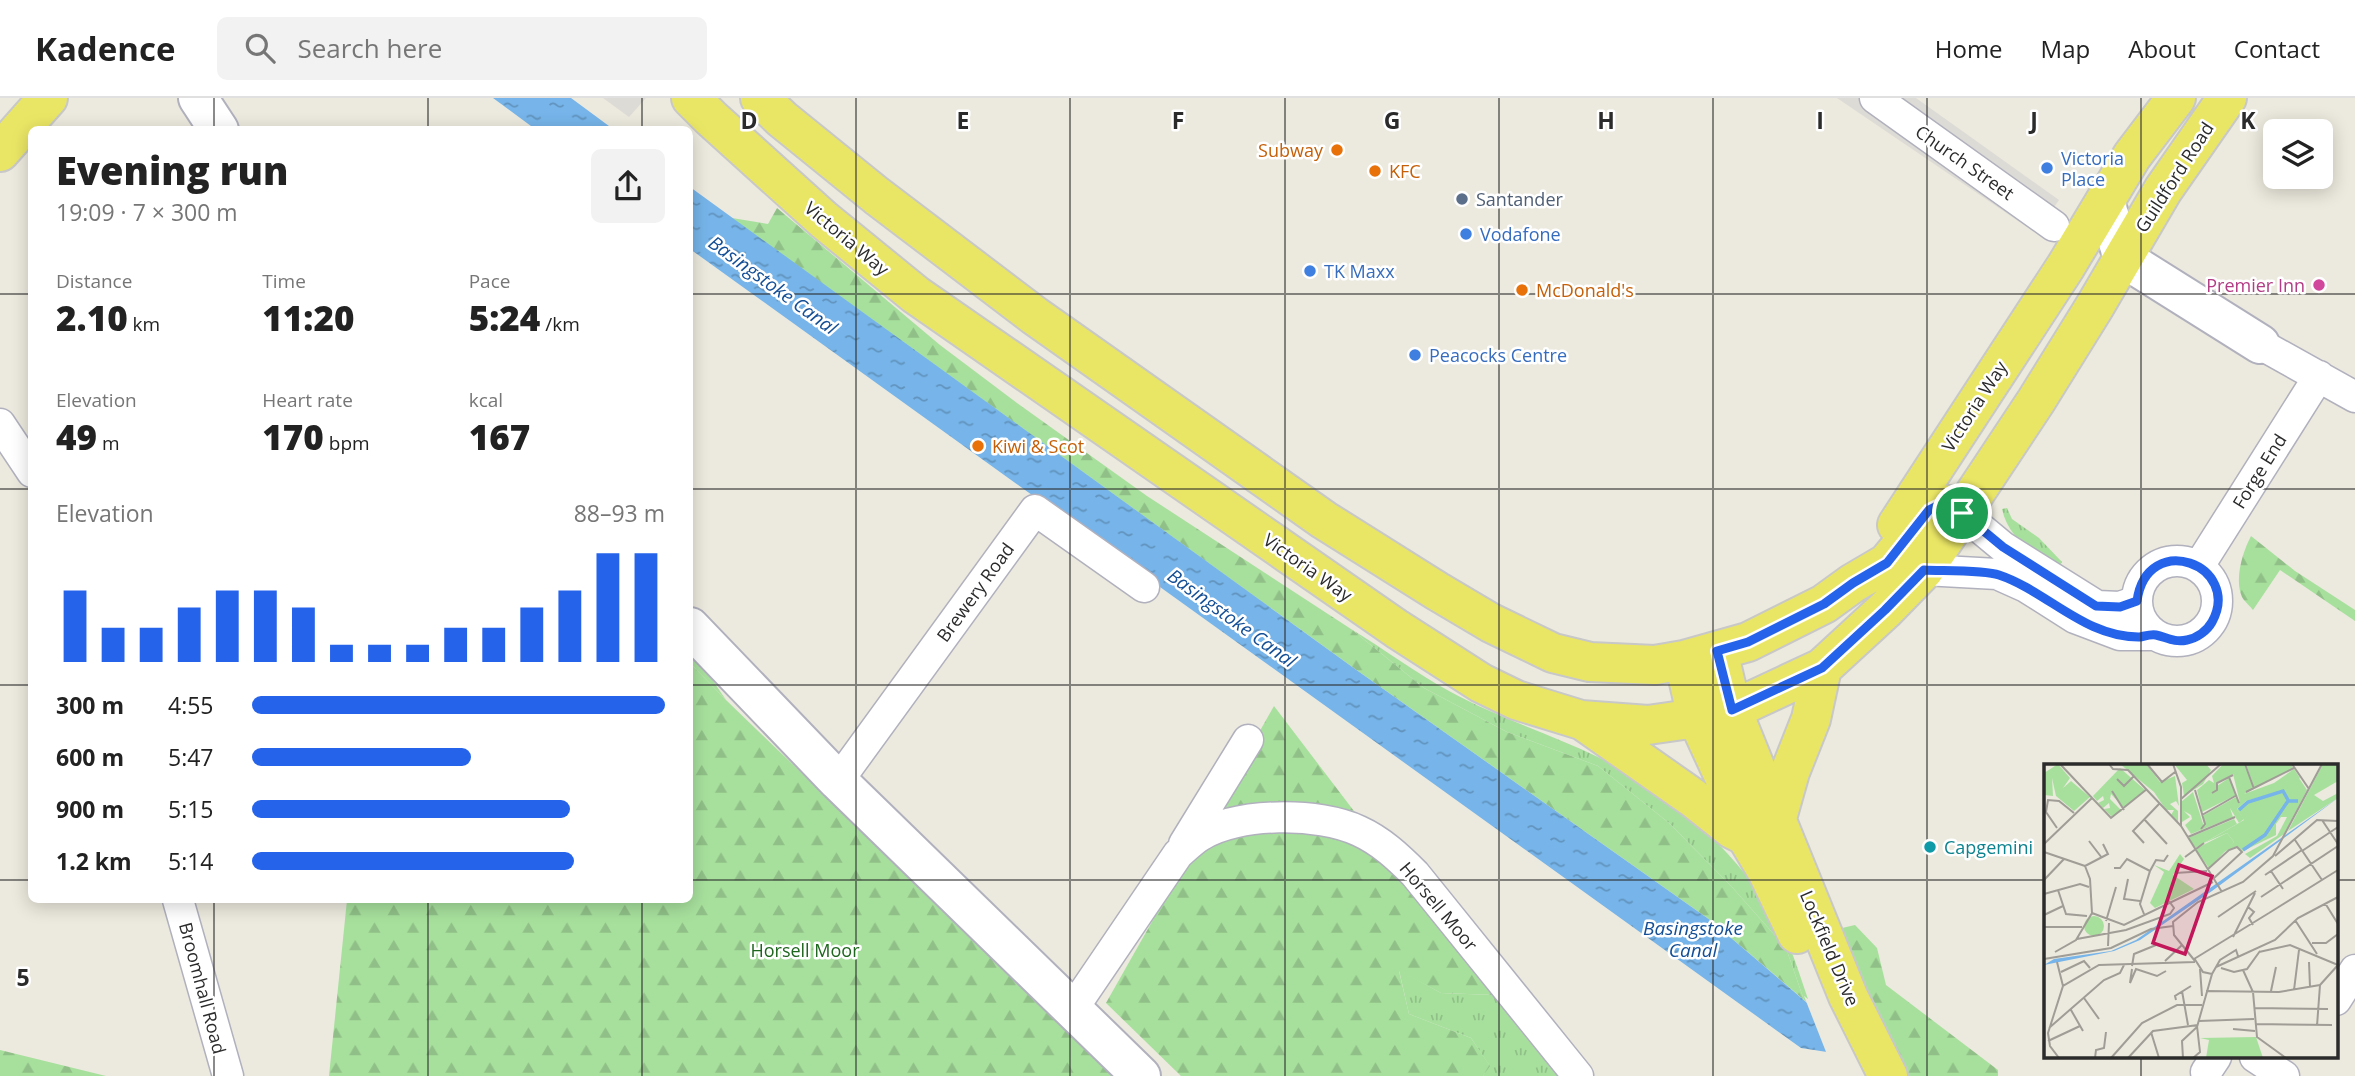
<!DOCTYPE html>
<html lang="en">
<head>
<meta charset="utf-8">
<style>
  body { margin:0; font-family:"Open Sans",sans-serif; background:#f2f2f2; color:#222; height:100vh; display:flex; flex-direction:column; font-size:26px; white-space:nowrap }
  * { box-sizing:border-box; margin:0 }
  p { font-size:23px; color:#767676 }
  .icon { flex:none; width:38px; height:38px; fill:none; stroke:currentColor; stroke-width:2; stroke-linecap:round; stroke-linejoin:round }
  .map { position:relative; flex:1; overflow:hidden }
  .side { position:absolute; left:28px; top:28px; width:665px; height:777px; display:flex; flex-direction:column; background:#fff; border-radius:10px; box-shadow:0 4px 18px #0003 }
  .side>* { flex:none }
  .controls { position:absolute; left:2263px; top:21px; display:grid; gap:14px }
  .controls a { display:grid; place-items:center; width:70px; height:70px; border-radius:10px; background:#fff; box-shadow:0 4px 18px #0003; font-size:35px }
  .pin { position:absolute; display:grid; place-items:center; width:60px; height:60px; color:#fff; margin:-30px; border:4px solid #fff; border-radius:50%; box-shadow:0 2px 7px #0007 }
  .round { display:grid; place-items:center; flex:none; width:74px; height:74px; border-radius:10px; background:#f2f2f2 }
  .overview { display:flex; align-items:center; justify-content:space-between; height:119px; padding:0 28px }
  h1 { font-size:38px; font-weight:800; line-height:52px }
  .metrics { display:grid; grid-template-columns:repeat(3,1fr); gap:10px; height:119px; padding:7px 28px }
  .metrics div { display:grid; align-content:center }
  .metrics b { font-size:35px; font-weight:800 }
  .metrics small { font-size:19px; font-weight:400 }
  .metrics p { font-size:19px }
  .chart { height:196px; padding:14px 28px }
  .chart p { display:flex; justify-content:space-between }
  .chart svg { width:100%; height:126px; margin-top:7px; stroke:#2563eb; stroke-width:6 }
  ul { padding:0 28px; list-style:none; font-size:23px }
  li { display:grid; grid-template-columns:112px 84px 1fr; align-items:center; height:52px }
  li i { height:18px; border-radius:9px; background:#2563eb }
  header { display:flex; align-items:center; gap:42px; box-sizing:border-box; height:98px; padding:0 35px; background:#fff; border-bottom:2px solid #e0e0e0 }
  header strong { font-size:33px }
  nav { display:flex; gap:38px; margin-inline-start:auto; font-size:24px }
  .search { width:490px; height:63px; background:#f2f2f2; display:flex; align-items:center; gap:18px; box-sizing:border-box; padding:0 24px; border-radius:10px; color:#767676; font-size:26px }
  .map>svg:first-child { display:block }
  .grass { fill:url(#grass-tufts) }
  .forest { fill:url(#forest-firs) }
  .plaza { fill:#dddbd5 }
  .water { fill:url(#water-ripples) }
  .pier { fill:#ece9de }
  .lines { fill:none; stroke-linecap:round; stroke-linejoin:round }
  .street-casing { stroke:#b1b1be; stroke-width:33 }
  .secondary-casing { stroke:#b1b1be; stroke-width:42 }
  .primary-casing { stroke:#c8c8c8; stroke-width:42 }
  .street { stroke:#fff; stroke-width:30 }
  .secondary { stroke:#fff; stroke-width:38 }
  .primary { stroke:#eae665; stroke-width:38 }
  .route-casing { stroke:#fff; stroke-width:14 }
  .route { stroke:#2563eb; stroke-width:9 }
  .grid { fill:none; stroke:#2b2b2b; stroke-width:2; stroke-opacity:0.55 }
  .food-dot { fill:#e8710a; stroke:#fff; stroke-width:2.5 }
  .shop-dot { fill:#3f7fe0; stroke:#fff; stroke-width:2.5 }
  .service-dot { fill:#5c6f8a; stroke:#fff; stroke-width:2.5 }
  .hotel-dot { fill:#d1479c; stroke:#fff; stroke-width:2.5 }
  .culture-dot { fill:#0f9aa8; stroke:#fff; stroke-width:2.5 }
  .labels { text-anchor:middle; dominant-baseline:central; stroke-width:5; stroke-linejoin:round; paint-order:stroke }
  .food-label { font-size:18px; fill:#c56008; stroke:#fff; text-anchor:start }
  .shop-label { font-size:18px; fill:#366cbe; stroke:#fff; text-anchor:start }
  .street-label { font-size:18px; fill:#2b2b2b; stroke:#fff }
  .service-label { font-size:18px; fill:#4e5e75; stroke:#fff; text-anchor:start }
  .hotel-label { font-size:18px; fill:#b23c85; stroke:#fff; text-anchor:end }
  .culture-label { font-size:18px; fill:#0d838f; stroke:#fff; text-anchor:start }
  .park-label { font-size:18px; fill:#1e651e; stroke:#fff }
  .water-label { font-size:19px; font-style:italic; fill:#144f96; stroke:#fff }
  .inset-river { fill:none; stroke:#76b4e9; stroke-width:3.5 }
  .inset-road { fill:none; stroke:#9f9d96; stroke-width:2 }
  .view { fill:#c2185b; fill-opacity:0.15; stroke:#c2185b; stroke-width:3.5 }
  .inset-edge { fill:none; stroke:#2b2b2b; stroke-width:3.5 }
  .grid-label { font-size:23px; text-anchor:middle; font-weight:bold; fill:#2b2b2b; stroke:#fff; stroke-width:5; stroke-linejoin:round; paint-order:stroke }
</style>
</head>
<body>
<header>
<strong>Kadence</strong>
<div class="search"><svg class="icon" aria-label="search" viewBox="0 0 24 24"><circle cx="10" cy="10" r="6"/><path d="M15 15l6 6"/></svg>Search here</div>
<nav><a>Home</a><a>Map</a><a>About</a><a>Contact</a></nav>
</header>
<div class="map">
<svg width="2355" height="978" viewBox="0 0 2355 978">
  <defs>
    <pattern id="grass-tufts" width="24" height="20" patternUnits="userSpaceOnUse" patternTransform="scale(1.75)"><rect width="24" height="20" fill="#a7e09d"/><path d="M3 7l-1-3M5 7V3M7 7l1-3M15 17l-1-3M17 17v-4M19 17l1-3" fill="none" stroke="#90c087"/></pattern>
    <pattern id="forest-firs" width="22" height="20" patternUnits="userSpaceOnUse" patternTransform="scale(1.75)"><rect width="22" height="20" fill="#a7e09d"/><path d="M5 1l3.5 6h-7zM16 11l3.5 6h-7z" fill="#90c087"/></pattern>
    <pattern id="water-ripples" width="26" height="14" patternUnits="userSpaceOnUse" patternTransform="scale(1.75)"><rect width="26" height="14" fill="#76b4e9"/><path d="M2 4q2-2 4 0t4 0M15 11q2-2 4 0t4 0" fill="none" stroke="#6193bd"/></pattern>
  </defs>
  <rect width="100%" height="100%" fill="#ece9de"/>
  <path class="grass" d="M2007,410L2012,421L2039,440L2062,464L2058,470C2033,454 2009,442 2002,411Z
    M1351,531C1384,551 1416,575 1449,593C1498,620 1551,636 1600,660C1676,696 1755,769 1789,847C1797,867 1803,887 1810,907L1804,902L1786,850L1732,789L1669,725L1598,668L1507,634L1424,590Z
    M690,552L701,565L726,602L690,565Z
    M1399,872L1441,895L1494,897L1561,978H1483L1489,967L1471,940L1409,916Z"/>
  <path class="forest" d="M777,110L940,247L1017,305L1147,398L1351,531L1424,590L1507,634L1598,668L1669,725L1732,789L1786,850L1804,902L1710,822L1355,571L732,120L768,126Z
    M2251,438L2295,473L2355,512V523L2280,472L2253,512C2250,508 2244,503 2242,499C2234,481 2243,453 2251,438Z
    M690,565L726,602L1116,978H329L347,802H690Z
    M1274,608L1494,897L1441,895L1399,873L1409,916L1471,940L1490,968L1483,978H1181L1106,905Z
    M1855,827L1877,850L1886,887L1998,972V978H1901L1842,830Z
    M0,952L106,978H0Z"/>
  <path class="plaza" d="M603,0H646L629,19Z
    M1837,0H1916L2059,102L2036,135Z"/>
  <path class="water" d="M493,0H571L613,31H535Z
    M690,89L1355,571L1710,822L1806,904L1901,978L1827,954L1801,950L690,151Z"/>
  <path class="pier" d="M1804,898L1893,967L1899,978H1854L1828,959Z"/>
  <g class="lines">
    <g class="street-casing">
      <path id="street" d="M1875,0L2054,128
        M2260,246L2355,299
        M0,326L32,374
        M1962,415L2003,449L2097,508L2120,509L2137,503
        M2137 503a40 40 0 1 1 80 0a40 40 0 1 1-80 0Z
        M2199,468L2319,278
        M1924,472L1997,476L2026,489L2075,520L2120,537H2156
        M838,683L1035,412L1144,489
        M1184,746L1248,642
        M178,802L228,978
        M2336,902L2355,872
        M1072,912L1178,756C1185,750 1192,743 1200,738C1238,714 1319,714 1359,733C1381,743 1398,759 1415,776L1578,978
        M2255,959L2284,978
        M2206,974L2216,959"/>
    </g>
    <g class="secondary-casing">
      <path id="secondary" d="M198,0L219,32
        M2105,104L2123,160L2260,246
        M690,529L838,683L1141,978"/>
    </g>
    <g class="primary-casing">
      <path id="primary" d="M691,0L711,20L824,122L916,197L1397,531L1481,585L1516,602L1581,622L1648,627L1697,620L1732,612L1822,570L1885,512L1924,472L2036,303L2095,208L2163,92L2227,0
        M760,0L782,21L877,98L1035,218L1324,422L1437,493L1491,525L1553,555L1590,564L1655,567L1684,562L1748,544L1824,506L1853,485L1887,465L1934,408C1946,403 1952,409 1962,415
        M0,54L48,0
        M1897,427L2066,168L2132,58L2176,0
        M1718,553L1732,612L1848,898L1888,978
        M1684,562L1697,620L1744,722L1746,738L1768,775L1797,836
        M1582,622L1693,700L1732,731L1746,738
        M1777,720L1790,674L1811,621L1822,570"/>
    </g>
    <use href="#street" class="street"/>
    <use href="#secondary" class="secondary"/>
    <use href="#primary" class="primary"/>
  </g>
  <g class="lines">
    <g class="route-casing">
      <path id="route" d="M1941,406H1947L1962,415L2003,449L2096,508L2120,509L2137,503C2147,431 2243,467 2212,524C2207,533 2197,540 2187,542C2174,545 2166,539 2156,537C2151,536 2145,538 2140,539C2085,540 2047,493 1999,477C1985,472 1942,473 1924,472L1885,512L1822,570L1732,612L1717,553L1748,544L1824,506L1853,485L1887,465L1929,412Z"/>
    </g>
    <use href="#route" class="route"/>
  </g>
  <path class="grid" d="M214,0V32M428,0V32M642,0V32M856,0V978M1070,0V978M1285,0V978M1499,0V978M1713,0V978M1927,0V978M2141,0V668M0,196H32M690,196H2355M0,391H32M690,391H2355M0,587H32M690,587H2355M0,782H32M690,782H2045M2336,782H2355M214,802V978M428,802V978M642,802V978M2141,959V978"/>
  <g class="food-dot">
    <circle cx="1337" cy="52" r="7"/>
    <circle cx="1375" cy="73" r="7"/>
    <circle cx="1522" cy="192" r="7"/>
    <circle cx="978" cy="348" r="7"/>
  </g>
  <g class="shop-dot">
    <circle cx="2047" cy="70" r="7"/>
    <circle cx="1466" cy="136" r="7"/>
    <circle cx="1310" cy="173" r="7"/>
    <circle cx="1415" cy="257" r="7"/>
  </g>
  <circle class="service-dot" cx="1462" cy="101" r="7"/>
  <circle class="hotel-dot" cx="2319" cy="187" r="7"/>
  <circle class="culture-dot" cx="1930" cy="749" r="7"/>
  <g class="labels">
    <g class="food-label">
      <text x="1323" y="52" text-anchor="end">Subway</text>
      <text x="1389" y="73">KFC</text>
      <text x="1536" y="192">McDonald's</text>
      <text x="992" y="348">Kiwi &amp; Scot</text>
    </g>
    <g class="shop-label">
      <text x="2061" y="60">Victoria<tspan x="2061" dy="21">Place</tspan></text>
      <text x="1480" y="136">Vodafone</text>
      <text x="1324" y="173">TK Maxx</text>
      <text x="1429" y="257">Peacocks Centre</text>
    </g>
    <g class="street-label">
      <text transform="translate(1965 64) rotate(35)">Church Street</text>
      <text transform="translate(2174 79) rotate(-57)">Guildford Road</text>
      <text transform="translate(847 140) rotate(40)">Victoria Way</text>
      <text transform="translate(1974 308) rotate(-57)">Victoria Way</text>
      <text transform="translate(2259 373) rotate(-58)">Forge End</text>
      <text transform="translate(1308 469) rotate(35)">Victoria Way</text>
      <text transform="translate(975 494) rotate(-54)">Brewery Road</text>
      <text transform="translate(1439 808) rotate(50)">Horsell Moor</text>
      <text transform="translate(1830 850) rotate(67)">Lockfield Drive</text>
      <text transform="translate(203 890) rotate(75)">Broomhall Road</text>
    </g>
    <g class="service-label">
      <text x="1476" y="101">Santander</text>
    </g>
    <g class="hotel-label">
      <text x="2305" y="187">Premier Inn</text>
    </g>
    <g class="culture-label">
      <text x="1944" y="749">Capgemini</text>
    </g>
    <g class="park-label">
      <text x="805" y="852">Horsell Moor</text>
    </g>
    <g class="water-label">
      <text transform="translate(773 187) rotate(36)">Basingstoke Canal</text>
      <text transform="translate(1232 520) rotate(36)">Basingstoke Canal</text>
      <text x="1693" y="830">Basingstoke<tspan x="1693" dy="22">Canal</tspan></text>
    </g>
  </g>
  <g transform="translate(2044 666)">
    <rect width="294" height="294" fill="#ece9de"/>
    <path d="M279,0H294V17L270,31L279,37L294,29V34L244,67ZM255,14L263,26L240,70L206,94L201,90L233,72L243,53H237L232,60V71L199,87L193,82L177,89L190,78L183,69L160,79L200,56L193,45L202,37L231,29ZM136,90L140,95L129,111L150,125L111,144L106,139L120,108L110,101L125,107Z" fill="#a7e09d"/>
    <path d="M183,69L190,78L165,104L151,85ZM40 162a10 10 0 1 1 20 0a10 10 0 1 1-20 0ZM212,273L219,294H162L165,276L156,274Z" fill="#a7e09d"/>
    <path d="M14,0L26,14L19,24L27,17L46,33L30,47L12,32L8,14L9,32L0,31V9ZM76,0H102L116,18L131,12L135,42L132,37L126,40L134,47V58L127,51L130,46H122L110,28ZM130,0H162L167,6L159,20L140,32L138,19L143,16ZM179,0H200L209,20L202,0H247L249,4L200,30L230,19L250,5L256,14L240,26L202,37L193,45L200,55L195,59L186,44L189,53L147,70L141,61L148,55L147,51L140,47L146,53L138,58L136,48L137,38L149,28L160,63V51L192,33L196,39L189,10L172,19L173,22L185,14L192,31L158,48L153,26L165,16L170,19L168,12ZM76,4L101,26L80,44L67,30L66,35L78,47L68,53L60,45L66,44L65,39L59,44L54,39L60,36L59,32L53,37L49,32ZM190,55L193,60L151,84L144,74Z" fill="#a7e09d"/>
    <path d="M294,34L168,127L96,176L70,187L0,201L10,195L67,187L92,176Z" fill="#76b4e9"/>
    <path class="inset-river" d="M195,46L204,38L239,27L244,36M199,86L221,71L244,37H254"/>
    <path class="inset-road" d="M16,0L67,54L103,25M65,0L69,5L84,6L137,62M103,0L118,18L131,8M129,0L137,23V62L178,128M201,0L210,25M248,0L265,25M185,13L195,39M73,15L80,22L90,12M151,26L161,60L157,65M68,27L80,46M202,28L250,4M168,29L173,26V19L189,11M137,35L177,0M158,51L193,31M100,55L123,80M278,56L294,80M13,64L2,48L4,36L15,37L30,49M144,73L191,53M251,76L278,116M45,77L58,94M100,79L89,67L115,40M0,80L48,34M258,87L294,63M0,88L41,102M231,92L273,56L294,57M141,93L160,79M41,102L46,115L48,149M41,102L64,90L59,80M70,104H76L83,95L106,107M164,105L185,86L193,83L198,88L169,115M227,107L239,125M131,109L163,107M221,111L258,86M84,115L80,135L96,137M0,116L20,95M14,126L22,150L43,152M0,130L36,120L45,123M217,133L294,82M281,139L294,160M204,143L210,148L205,154L209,161M48,149L80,161L169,118M225,149L294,106M100,150L96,140L106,107L112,96L120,97L124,91M0,151L19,142M174,153L212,127M251,156L273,190M62,157L72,123M0,163H38M189,173L211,129M33,175L82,166L126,150L130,144L125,137M268,179H282L294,170M64,182L65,159M11,188L32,176L48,149M215,188L246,181L294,201M0,195L67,184L107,165L129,162M150,195L225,149M121,197L138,181M151,197L130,171L129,158L154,138L199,118L229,92L278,0M13,198L19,222M265,198L266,223M88,202L90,190L112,181M172,203L231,176L254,154L294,133M177,204L190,208L203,205L216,187M88,205L86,219L89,212M156,205L158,232M199,206L209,228L213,273L242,294M17,208L40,197L46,204M168,210L176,196L192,186L194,192M89,212L92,205L113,212L122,207M276,221L294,201M250,226L255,186M138,227L144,261M162,227L235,228L276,221M227,227L232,203M40,234L55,255M132,236L131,232L147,222M211,244L284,245M27,246L39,267M155,257L210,255M211,260L288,261M273,262L276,221M5,264L60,216L76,209L80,201M189,265L211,267M107,268L115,294M4,277L36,262M15,294L6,282L4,269L19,222L55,201L151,198M51,294L52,286L60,284L62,268M67,294L98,259L133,241H158M84,294L109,267L154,261M139,294L138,277L153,263L168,210L159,208L150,194M149,294L156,288L153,262"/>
    <path class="view" d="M135,101L168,112L141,190L109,179Z"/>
    <rect width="294" height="294" class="inset-edge"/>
  </g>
  <g class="grid-label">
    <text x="749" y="31">D</text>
    <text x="963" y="31">E</text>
    <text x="1178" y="31">F</text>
    <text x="1392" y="31">G</text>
    <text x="1606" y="31">H</text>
    <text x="1820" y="31">I</text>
    <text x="2034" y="31">J</text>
    <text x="2248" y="31">K</text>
    <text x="23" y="888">5</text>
  </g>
</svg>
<div class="controls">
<a><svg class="icon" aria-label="layers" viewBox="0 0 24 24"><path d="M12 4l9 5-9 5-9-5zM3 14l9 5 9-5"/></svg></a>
</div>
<div class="pin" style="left:1962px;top:415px;background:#1e9e55"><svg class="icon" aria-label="arrive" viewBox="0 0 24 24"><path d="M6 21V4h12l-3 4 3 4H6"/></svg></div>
<section class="side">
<div class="overview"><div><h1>Evening run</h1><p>19:09 · 7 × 300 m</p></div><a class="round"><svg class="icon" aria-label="share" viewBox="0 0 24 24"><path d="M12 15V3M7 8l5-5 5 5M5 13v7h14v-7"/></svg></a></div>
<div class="metrics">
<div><p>Distance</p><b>2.10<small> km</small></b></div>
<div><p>Time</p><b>11:20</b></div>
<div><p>Pace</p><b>5:24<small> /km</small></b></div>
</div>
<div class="metrics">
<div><p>Elevation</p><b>49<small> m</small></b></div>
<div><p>Heart rate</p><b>170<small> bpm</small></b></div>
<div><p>kcal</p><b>167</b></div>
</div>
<div class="chart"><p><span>Elevation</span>88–93 m</p>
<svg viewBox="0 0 160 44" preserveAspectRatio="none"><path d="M5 44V19M15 44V32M25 44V32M35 44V25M45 44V19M55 44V19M65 44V25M75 44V38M85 44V38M95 44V38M105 44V32M115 44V32M125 44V25M135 44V19M145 44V6M155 44V6"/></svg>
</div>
<ul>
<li><b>300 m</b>4:55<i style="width:100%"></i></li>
<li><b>600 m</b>5:47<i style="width:53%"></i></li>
<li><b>900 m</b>5:15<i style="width:77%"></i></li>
<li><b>1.2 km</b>5:14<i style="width:78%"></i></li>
</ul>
</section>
</div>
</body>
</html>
